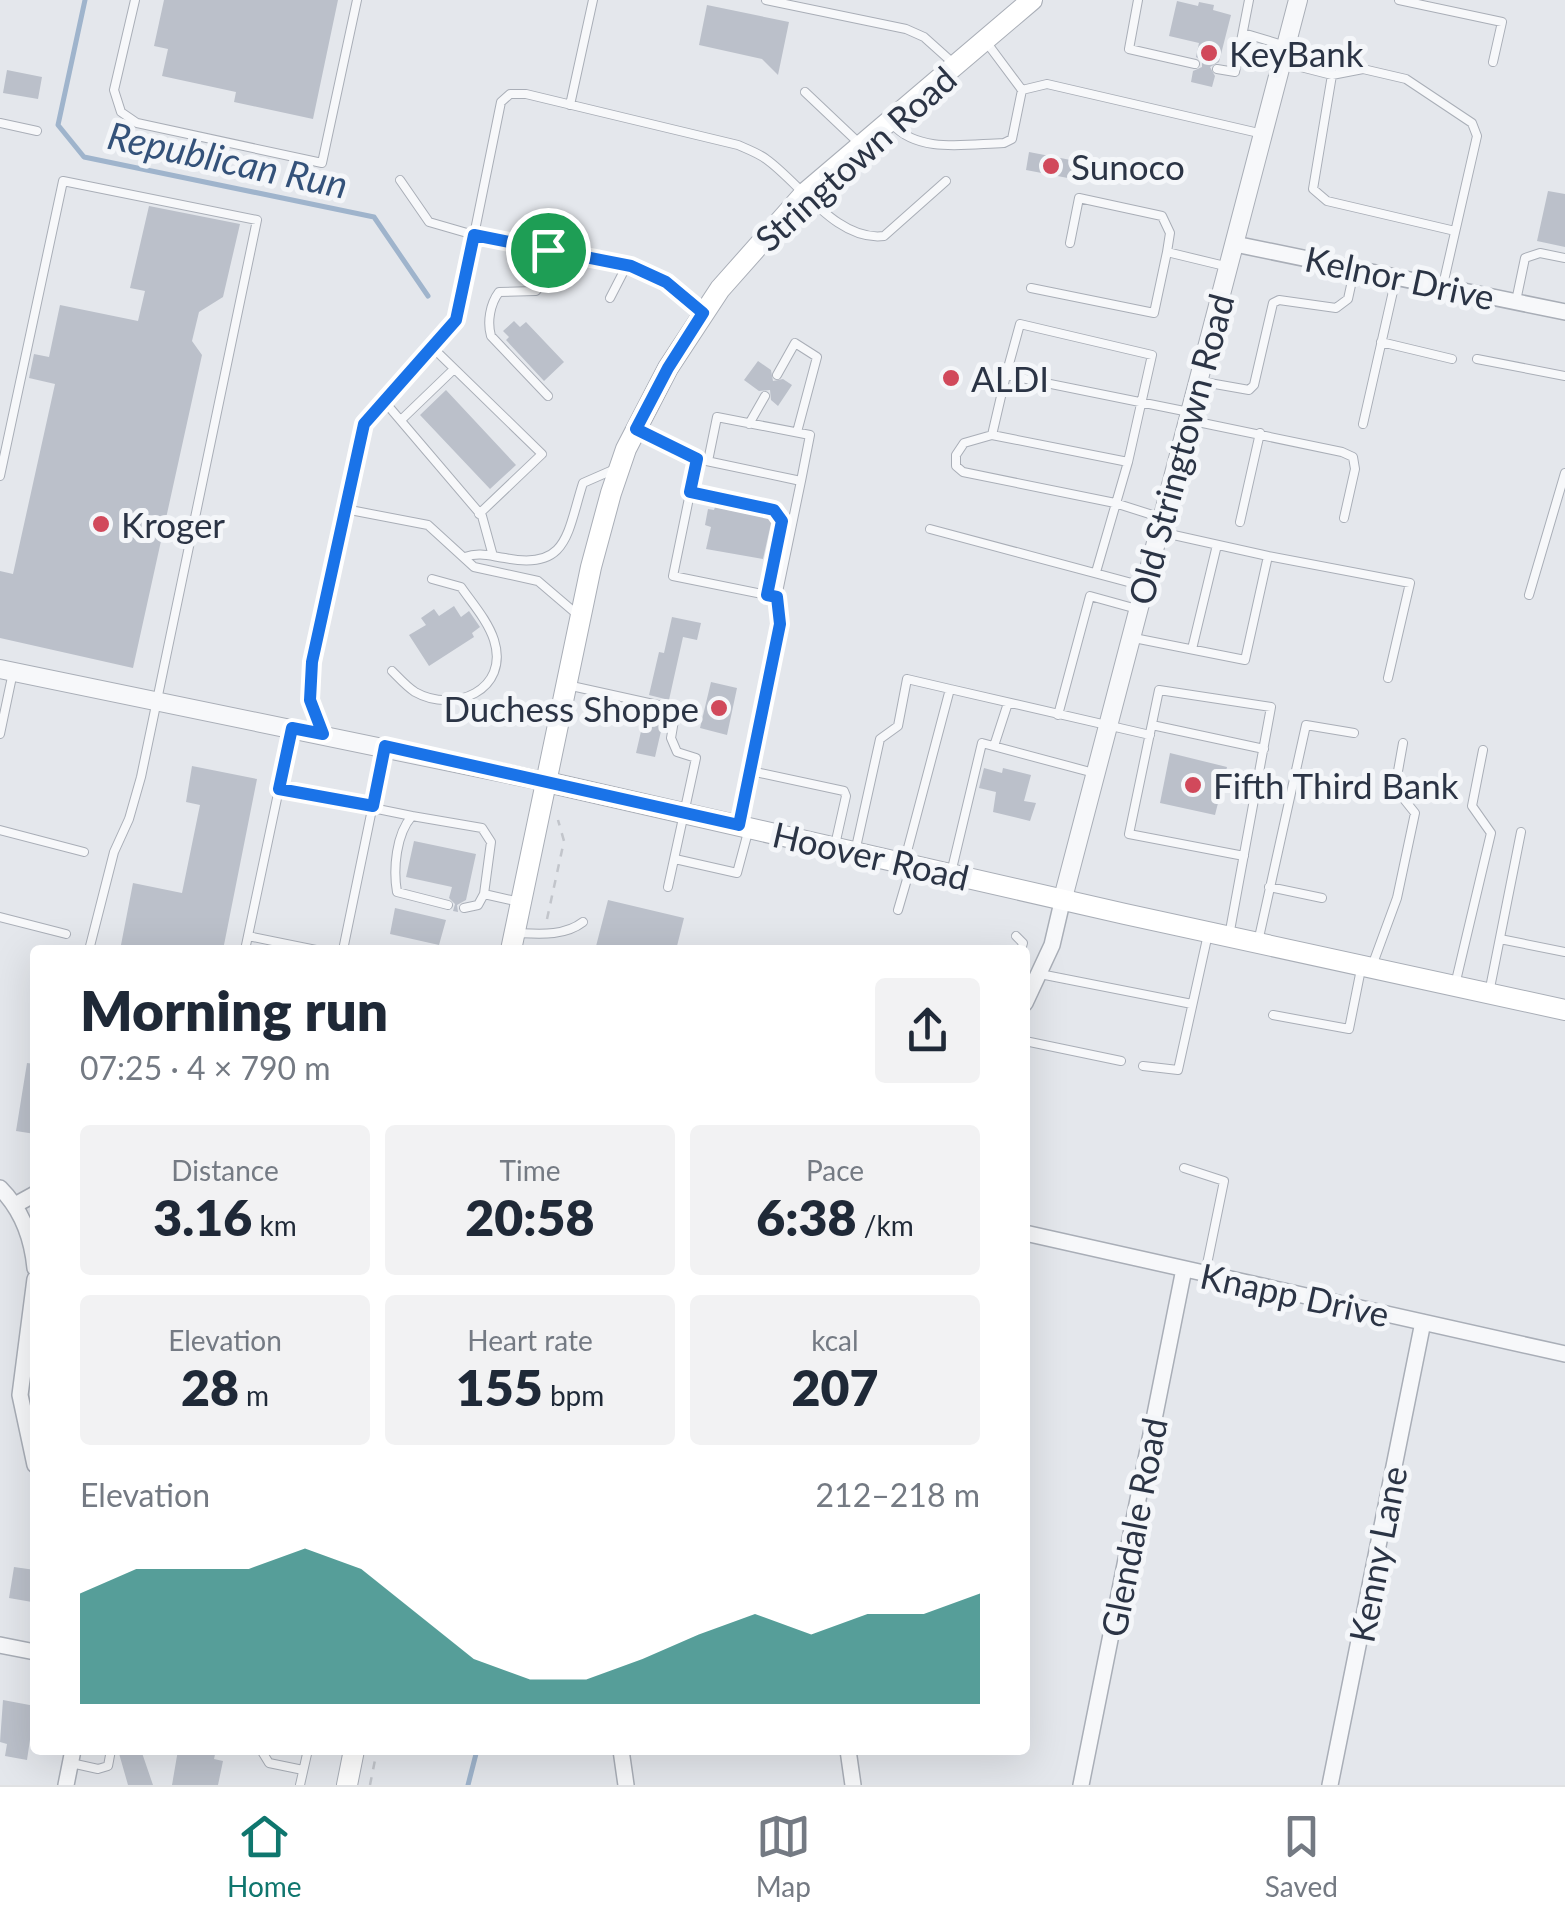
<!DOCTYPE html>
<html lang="en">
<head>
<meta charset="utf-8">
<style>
  body { margin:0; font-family:Lato,sans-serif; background:#f2f2f3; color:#1f2937; height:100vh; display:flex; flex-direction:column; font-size:38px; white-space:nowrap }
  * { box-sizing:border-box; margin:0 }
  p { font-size:32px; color:#747a83 }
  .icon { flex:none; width:55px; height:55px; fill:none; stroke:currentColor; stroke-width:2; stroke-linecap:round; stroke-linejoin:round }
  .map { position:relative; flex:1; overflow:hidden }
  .drawer { position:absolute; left:30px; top:945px; width:1000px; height:810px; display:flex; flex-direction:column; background:#fff; border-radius:10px; box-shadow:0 10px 40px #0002 }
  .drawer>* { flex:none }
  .pin { position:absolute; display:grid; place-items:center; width:85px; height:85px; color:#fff; margin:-42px; border:5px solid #fff; border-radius:50%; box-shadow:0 2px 10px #0007 }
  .round { display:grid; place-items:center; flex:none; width:105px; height:105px; border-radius:10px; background:#f2f2f3 }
  .head { display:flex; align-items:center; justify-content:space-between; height:170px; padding:0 50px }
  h1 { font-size:55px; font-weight:800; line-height:75px }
  .figures { display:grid; grid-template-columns:repeat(3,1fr); gap:15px; height:170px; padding:10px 50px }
  .figures div { display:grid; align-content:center; border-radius:10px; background:#f2f2f3; text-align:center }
  .figures b { font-size:50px; font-weight:800 }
  .figures small { font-size:28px; font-weight:400 }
  .figures p { font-size:28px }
  .chart { height:280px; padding:20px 50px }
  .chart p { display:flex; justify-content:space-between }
  .chart svg { width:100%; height:180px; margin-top:10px; fill:#0f766e; opacity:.7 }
  .dock { display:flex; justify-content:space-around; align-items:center; height:140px; border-top:2px solid #e0e1e3; background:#fff; font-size:28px; color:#747a83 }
  .dock a { display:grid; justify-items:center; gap:5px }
  .dock .on { color:#0f766e }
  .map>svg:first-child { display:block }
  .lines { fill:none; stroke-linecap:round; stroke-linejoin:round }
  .stream { stroke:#9fb4cc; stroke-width:5 }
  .building { fill:#bbc0ca }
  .service-casing { stroke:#a9aeb7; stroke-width:10 }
  .minor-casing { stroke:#a9aeb7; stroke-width:18 }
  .tertiary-casing { stroke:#a9aeb7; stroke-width:20 }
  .secondary-casing { stroke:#a9aeb7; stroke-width:22 }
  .path { stroke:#c2c5cb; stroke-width:2.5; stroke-dasharray:8 8; stroke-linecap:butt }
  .service { stroke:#f7f8fa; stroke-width:8 }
  .minor { stroke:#f7f8fa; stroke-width:15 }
  .tertiary { stroke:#f7f8fa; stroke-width:18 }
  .secondary { stroke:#fff; stroke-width:20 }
  .route-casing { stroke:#fff; stroke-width:20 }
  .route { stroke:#1a73e8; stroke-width:12 }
  .poi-dot { fill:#d1495b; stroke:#f4f6f9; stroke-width:4 }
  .labels { text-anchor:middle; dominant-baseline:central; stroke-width:10; stroke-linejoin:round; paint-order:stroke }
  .poi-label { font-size:35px; fill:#2b3445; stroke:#f4f6f9; text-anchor:start }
  .street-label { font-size:35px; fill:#2b3445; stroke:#f4f6f9 }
  .water-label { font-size:38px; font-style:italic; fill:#34527a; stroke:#f4f6f9 }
</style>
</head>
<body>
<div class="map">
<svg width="1565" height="1785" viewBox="0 0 1565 1785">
  <rect width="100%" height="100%" fill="#e4e7ec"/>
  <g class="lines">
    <path class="stream" d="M85,0L58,125L84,157L374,217L428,296
      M468,1785L477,1750"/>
  </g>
  <path class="building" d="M164,0H338L313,119L234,102L236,92L162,76L168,49L154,46Z
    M1177,1L1198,6L1199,2L1214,5L1213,10L1231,15L1219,62L1210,67L1215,76L1212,87L1191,82L1193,71L1202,67V61L1196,57L1199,43L1169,36Z
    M707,5L789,22L778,75L762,59L699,45Z
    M7,70L42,77L38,99L3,93Z
    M1029,152L1076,161L1073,179L1026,170Z
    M1548,191L1565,194V247L1537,241Z
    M149,206L240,224L223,297L199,312L192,341L202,355L133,668L0,638V571L13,574L55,384L29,378L34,354L49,357L60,305L138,321L145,291L130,288Z
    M514,321L520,327L526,322L564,362L544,381L506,340L509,337L503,331Z
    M758,361L771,370L773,381L783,379L792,385L778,406L771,400L770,390L759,391L744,380Z
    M446,390L516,465L490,489L420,415Z
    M715,507L772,519L763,559L706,549L711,527L705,525L708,509L714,510Z
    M454,606L461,617L469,611L480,627L472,633L474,637L429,666L409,635L426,625L421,618L434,609L439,616Z
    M672,617L701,623L697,640L683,637L669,700L649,695L659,652L664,653Z
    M711,682L737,688L727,735L700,728Z
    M646,710L665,714L655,757L636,753Z
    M1170,753L1227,767L1215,815L1160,803Z
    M192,766L257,779L223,950H120L133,883L182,893L200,805L186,802Z
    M984,768L1002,773L1003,768L1031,775L1024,801L1036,803L1030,821L993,812L996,792L979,788Z
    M414,841L476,854L466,900L457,905L458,912L453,911L455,904L449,898L452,887L406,877Z
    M608,900L684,918L676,950H595Z
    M395,908L446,920L439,945L390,934Z
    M27,1063L35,1064V1134L16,1131Z
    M14,1567L35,1570L32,1602L9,1598Z
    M3,1700L35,1706L27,1760L5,1756L7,1744L0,1742Z
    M118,1750H141L153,1785H128Z
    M178,1750H216L214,1759L223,1761L218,1785H172Z"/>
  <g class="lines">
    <g class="service-casing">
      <path id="service" d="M135,0L114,90L121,112L137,123L322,163L357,0
        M766,0L906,29L924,37L953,63
        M1138,0L1129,49L1195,64
        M1399,0L1502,22L1493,62
        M1243,33L1286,46
        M1285,63L1332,75L1363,69L1406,79L1472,123L1477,136L1443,285
        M1217,69L1235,72L1249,0
        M1332,75L1313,189L1327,201L1455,231
        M1022,90L1047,84L1263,134
        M805,92L861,145
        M570,105L593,0
        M0,123L37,131
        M892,124C919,154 967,144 1004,143L1012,139L1022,90L987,43
        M400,180L429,222L474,235L501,102L510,94H526L738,145C747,149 758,153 766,159C800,183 837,242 884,236L946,181
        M1070,243L1079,198L1162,216L1170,233L1167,252
        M1031,288L1154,313L1167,252L1229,267
        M610,298L627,265
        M1516,301L1525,258L1540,253L1565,258
        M1381,342L1452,359
        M432,347L542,454L479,514
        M1477,359L1565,376
        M777,375L795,343L817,357L797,432
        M1006,375L992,435L1128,462L1152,355L1020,324L1006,375L1189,412
        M1198,381L1249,390L1254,385L1273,303L1279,300L1336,308L1348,299L1355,267
        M548,396L491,336C487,322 490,304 499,292L536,291L541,285L548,249
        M384,401L482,516L493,556
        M401,420L454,369
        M1188,420L1342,452L1353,457L1355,469L1344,518
        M749,424L765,396
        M1363,424L1396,278
        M640,431L697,459L801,481L810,435L717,417L708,461
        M992,435L964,443L956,455V466L963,472L1115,503L1162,518
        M697,459L673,576L777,597L801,481
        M0,476L63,181L257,220L141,777L129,819L114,852L89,950
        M690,492L774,510L783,521L767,595
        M345,509L428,525L474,567L538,581L579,616
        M1240,522L1260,433
        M930,529L1143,586
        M1268,556L1410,583L1388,678
        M465,557C479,552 490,556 505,558C568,571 567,533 583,483L615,469
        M1096,572L1128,462
        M1529,595L1565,473
        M1134,638L1245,660L1268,556L1160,532
        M1192,649L1217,545
        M392,671C399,678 407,687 415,692C454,714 510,690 494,640C488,621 472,603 461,587L432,579
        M567,685L676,709L671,738L677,752L696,758L668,887
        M950,689L1150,735
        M1058,715L1090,596L1137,609
        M1152,725L1264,749
        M323,733L311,700L312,662L364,424L456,320L474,235L631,266L666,283L703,313
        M0,734L13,672
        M994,746L1008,703
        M751,771L844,791L846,796L835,845
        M279,789L412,816
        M740,823L781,624L777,597
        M0,830L84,852
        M855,852L880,739L898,726L907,679L950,689L904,863
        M675,859L737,873L748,832
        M951,873L982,743L1094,773
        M1269,887L1322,898
        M448,905L397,892C393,869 396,834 412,816L482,828L491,842L484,894L520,902
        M464,908L478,905L484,894
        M898,910L910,869
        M0,917L66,934
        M519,933C540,934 565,936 583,922
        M248,936L316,950
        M1016,936L1023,943L1021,950
        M1229,936L1271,707L1159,690L1129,834L1244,856
        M1500,939L1565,952
        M1258,942L1306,725L1354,733
        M245,950L291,732
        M343,950L384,751
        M1372,966L1397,898L1415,813L1395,788L1403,743
        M1040,974L1192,1004
        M1455,985L1491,833L1472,806L1483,750
        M1489,993L1521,832
        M1273,1015L1349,1029L1361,969
        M1025,1041L1121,1061
        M1143,1066L1178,1070L1208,934
        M1184,1168L1224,1181L1205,1274
        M261,1750L269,1763L303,1770
        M71,1763L98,1769L108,1766L111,1750
        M300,1785L307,1754"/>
    </g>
    <g class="minor-casing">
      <path id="minor" d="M1235,244L1565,312
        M1025,1003L1052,945L1063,898
        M0,1188C22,1210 32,1237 35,1268
        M15,1205L35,1194
        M1025,1233L1565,1354
        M35,1279L20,1395L35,1465
        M0,1645L35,1652
        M621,1750L626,1785
        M848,1750L853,1785
        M66,1785L73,1750
        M1081,1785L1184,1269
        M1330,1785L1423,1322"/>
    </g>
    <g class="tertiary-casing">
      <path id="tertiary" d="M0,669L547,782
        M1063,898L1298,0"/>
    </g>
    <g class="secondary-casing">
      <path id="secondary" d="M547,782L1125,914L1565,1010
        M511,950L591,567L611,493L626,449L668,368L720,289L805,193L1032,0
        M347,1785L354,1750"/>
    </g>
    <path class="path" d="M547,919L564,841L558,820
      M370,1785L377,1750"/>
    <use href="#service" class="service"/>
    <use href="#minor" class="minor"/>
    <use href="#tertiary" class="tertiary"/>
    <use href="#secondary" class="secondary"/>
  </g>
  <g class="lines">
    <g class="route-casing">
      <path id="route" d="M474,235L631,266L666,282L703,313L668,368L636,429L697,459L690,492L774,510L782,521L767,595L777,597L780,624L739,825L385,746L373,806L279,789L292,728L323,734L310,700L312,662L364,424L456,320Z"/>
    </g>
    <use href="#route" class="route"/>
  </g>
  <g class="poi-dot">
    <circle cx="1209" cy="53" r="10"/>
    <circle cx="1051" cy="166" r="10"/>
    <circle cx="951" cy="378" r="10"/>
    <circle cx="101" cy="524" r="10"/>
    <circle cx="719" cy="708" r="10"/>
    <circle cx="1193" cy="785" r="10"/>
  </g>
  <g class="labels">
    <g class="poi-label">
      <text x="1229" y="53">KeyBank</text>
      <text x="1071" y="166">Sunoco</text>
      <text x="971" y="378">ALDI</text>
      <text x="121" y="524">Kroger</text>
      <text x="699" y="708" text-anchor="end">Duchess Shoppe</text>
      <text x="1213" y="785">Fifth Third Bank</text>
    </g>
    <g class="street-label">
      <text transform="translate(855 158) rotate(-42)">Stringtown Road</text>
      <text transform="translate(1400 277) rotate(12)">Kelnor Drive</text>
      <text transform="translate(1180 449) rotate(-75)">Old Stringtown Road</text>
      <text transform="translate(871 855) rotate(13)">Hoover Road</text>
      <text transform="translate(1295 1294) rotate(12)">Knapp Drive</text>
      <text transform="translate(1133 1527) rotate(-79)">Glendale Road</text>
      <text transform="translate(1377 1554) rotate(-79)">Kenny Lane</text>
    </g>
    <g class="water-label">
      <text transform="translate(228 159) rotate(12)">Republican Run</text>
    </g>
  </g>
</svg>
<div class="pin" style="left:548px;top:250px;background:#1e9e55"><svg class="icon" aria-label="arrive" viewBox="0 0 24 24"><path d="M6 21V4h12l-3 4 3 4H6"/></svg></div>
<section class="drawer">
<div class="head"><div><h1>Morning run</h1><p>07:25 · 4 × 790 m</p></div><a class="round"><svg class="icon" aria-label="share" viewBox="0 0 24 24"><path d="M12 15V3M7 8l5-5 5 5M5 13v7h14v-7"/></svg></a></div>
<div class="figures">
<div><p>Distance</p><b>3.16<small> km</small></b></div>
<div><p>Time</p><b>20:58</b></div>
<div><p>Pace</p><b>6:38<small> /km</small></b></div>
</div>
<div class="figures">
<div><p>Elevation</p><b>28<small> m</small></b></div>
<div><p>Heart rate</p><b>155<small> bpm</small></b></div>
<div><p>kcal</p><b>207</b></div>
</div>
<div class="chart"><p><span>Elevation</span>212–218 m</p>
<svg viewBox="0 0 160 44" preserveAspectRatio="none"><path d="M0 44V17L10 11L20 11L30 11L40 6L50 11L60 22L70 33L80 38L90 38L100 33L110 27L120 22L130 27L140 22L150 22L160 17V44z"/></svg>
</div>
</section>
</div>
<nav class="dock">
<a class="on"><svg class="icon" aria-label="home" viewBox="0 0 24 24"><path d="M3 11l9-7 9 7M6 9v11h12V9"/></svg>Home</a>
<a><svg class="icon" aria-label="map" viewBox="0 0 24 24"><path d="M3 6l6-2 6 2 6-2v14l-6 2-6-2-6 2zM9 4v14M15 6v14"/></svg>Map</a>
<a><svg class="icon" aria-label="saved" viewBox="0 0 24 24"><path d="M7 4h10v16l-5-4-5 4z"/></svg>Saved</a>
</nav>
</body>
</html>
